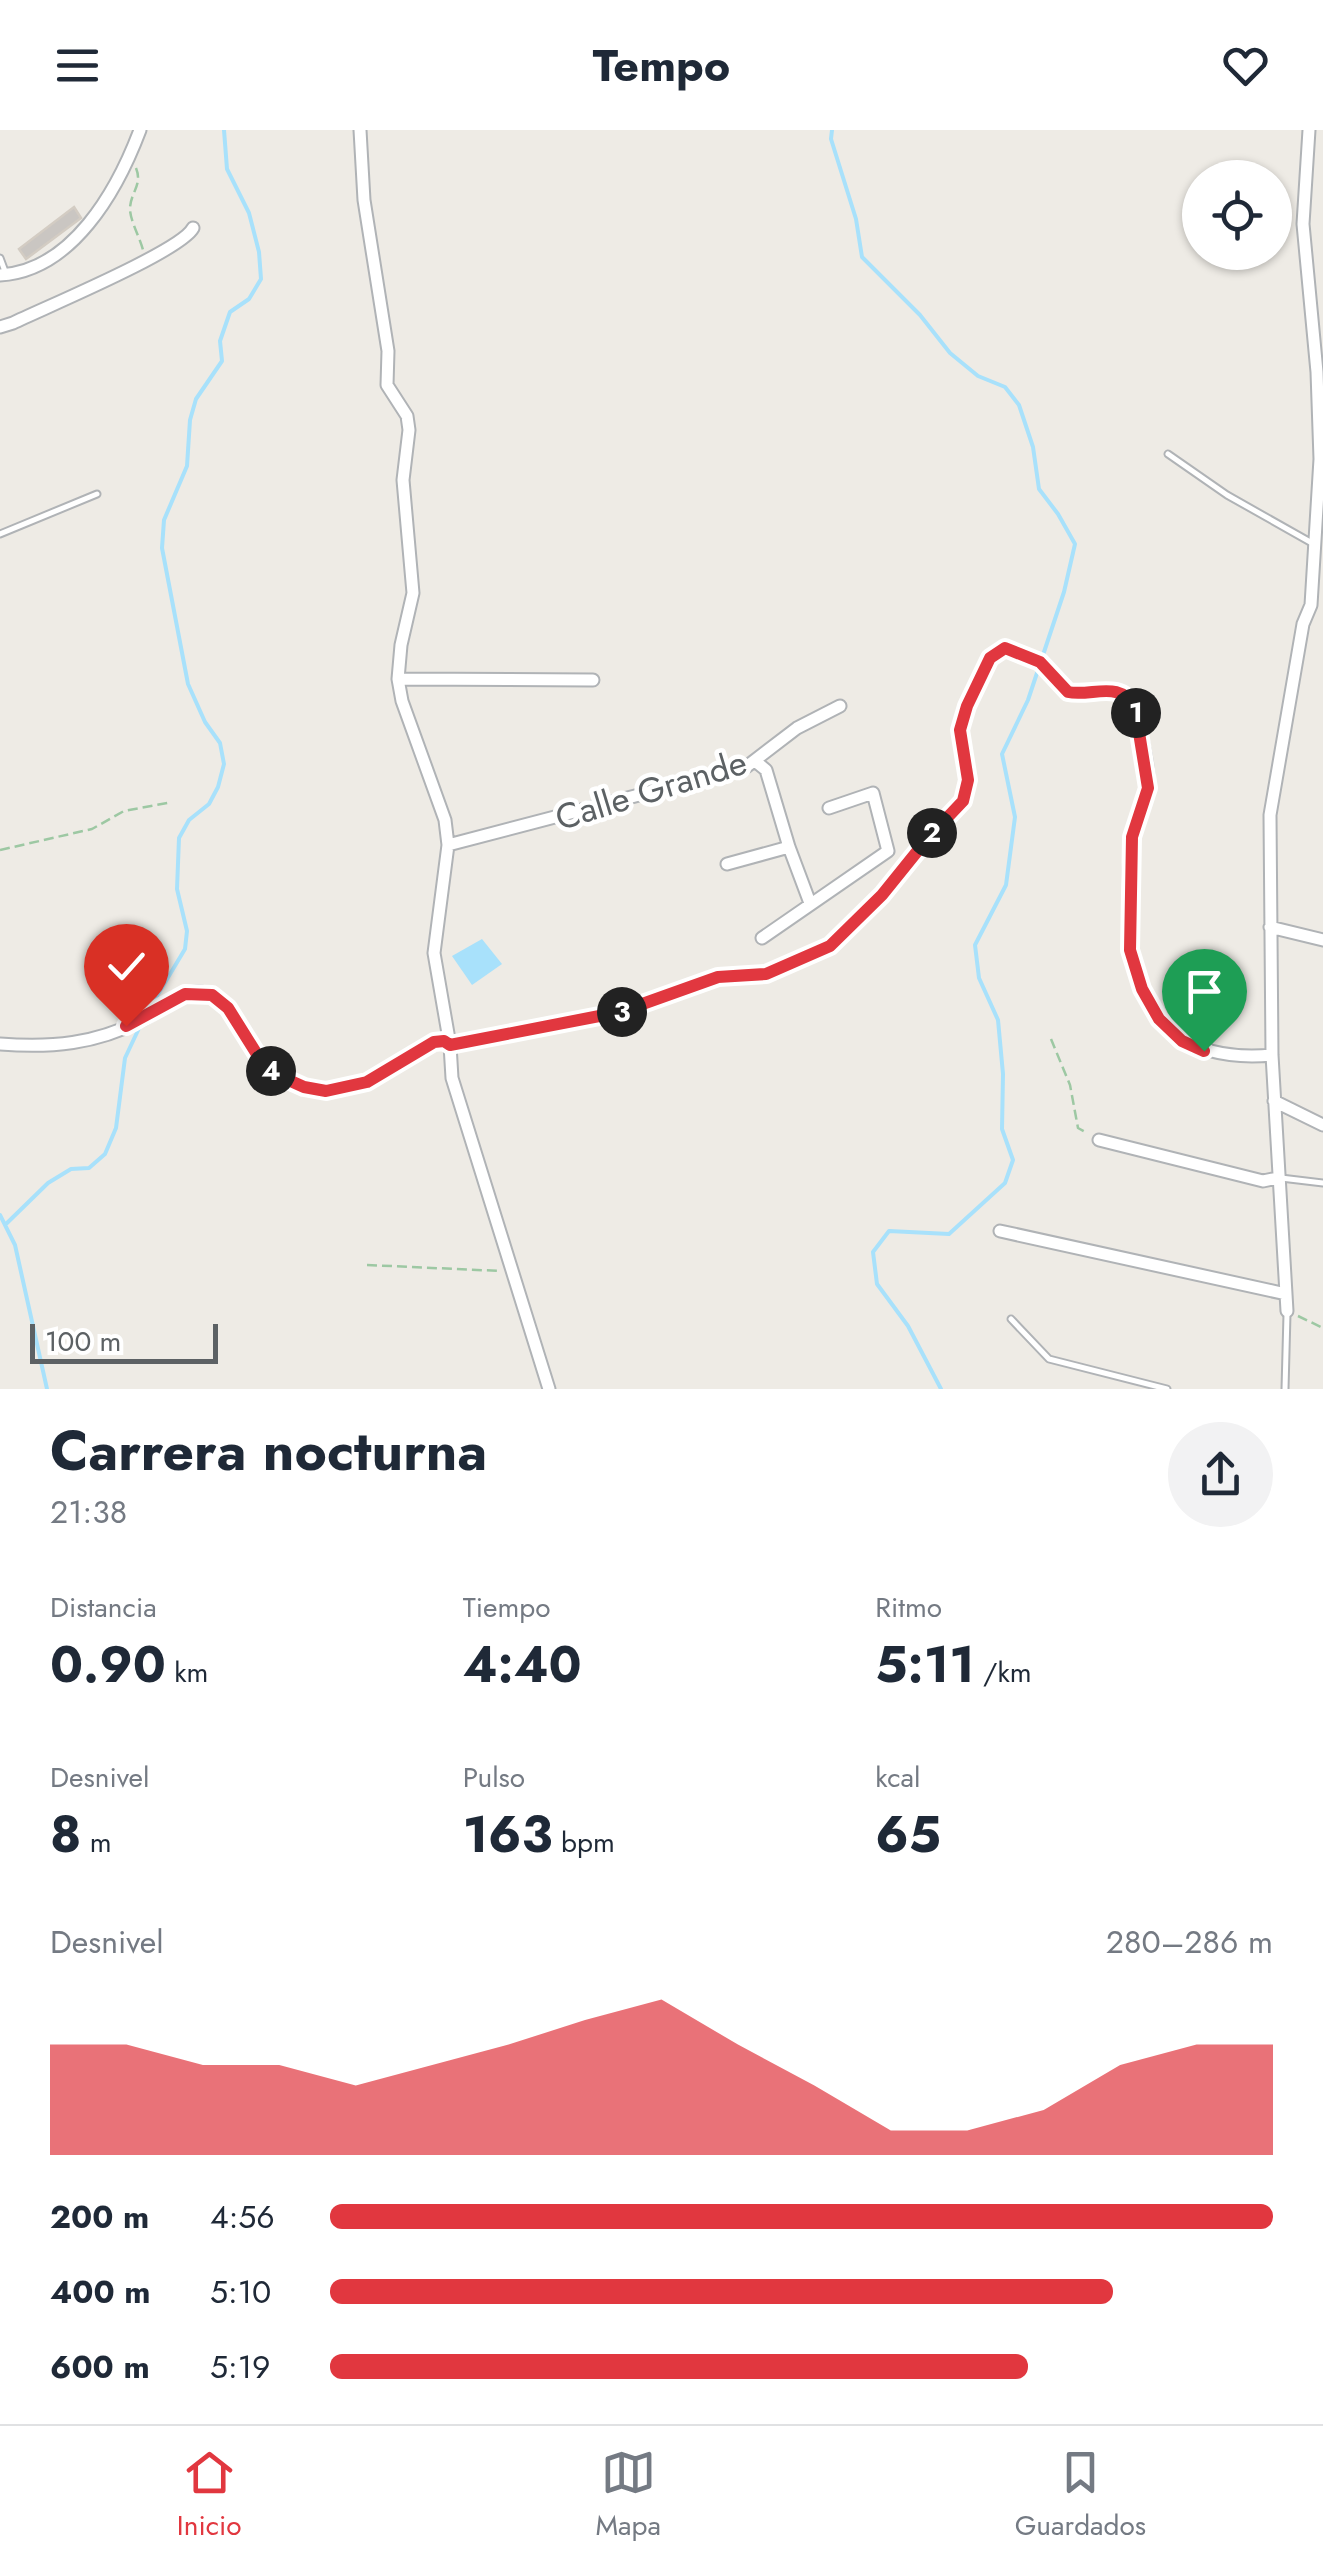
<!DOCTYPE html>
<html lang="es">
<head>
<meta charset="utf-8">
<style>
  body { margin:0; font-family:Jost,sans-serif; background:#f2f2f3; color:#1f2937; height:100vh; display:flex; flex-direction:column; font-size:38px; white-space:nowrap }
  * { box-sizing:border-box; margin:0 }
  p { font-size:32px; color:#747a83 }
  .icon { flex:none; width:55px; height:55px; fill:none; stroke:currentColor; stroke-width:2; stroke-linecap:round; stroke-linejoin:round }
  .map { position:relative; height:1259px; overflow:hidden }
  .drawer { display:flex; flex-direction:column; background:#fff; flex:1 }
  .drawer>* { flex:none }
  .buttons { position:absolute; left:1182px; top:30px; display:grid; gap:20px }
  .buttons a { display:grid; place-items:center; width:110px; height:110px; border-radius:50%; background:#fff; box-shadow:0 2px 8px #0004; font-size:50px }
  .scale { position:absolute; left:30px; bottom:25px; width:188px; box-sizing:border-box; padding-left:10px; border:5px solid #5c6164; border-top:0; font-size:28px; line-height:35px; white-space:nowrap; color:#5c6164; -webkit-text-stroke:8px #fff; paint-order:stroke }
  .pin { position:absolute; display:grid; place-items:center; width:85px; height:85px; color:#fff; margin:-102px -42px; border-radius:50% 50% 50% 0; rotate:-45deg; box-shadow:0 0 10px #0007 }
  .pin .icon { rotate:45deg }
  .km { position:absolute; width:50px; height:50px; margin:-25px; border-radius:50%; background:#222; color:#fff; font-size:28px; line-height:50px; text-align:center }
  .round { display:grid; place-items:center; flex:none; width:105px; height:105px; border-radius:52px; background:#f2f2f3 }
  .summary { display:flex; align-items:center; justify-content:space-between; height:170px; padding:0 50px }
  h1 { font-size:55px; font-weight:700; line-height:75px }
  .stats { display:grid; grid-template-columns:repeat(3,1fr); gap:15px; height:170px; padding:10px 50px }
  .stats div { display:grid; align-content:center }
  .stats b { font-size:50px; font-weight:700 }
  .stats small { font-size:28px; font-weight:400 }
  .stats p { font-size:28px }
  .chart { height:280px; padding:20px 50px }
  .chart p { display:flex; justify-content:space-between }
  .chart svg { width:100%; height:180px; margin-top:10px; fill:#e1373f; opacity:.7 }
  ul { padding:0 50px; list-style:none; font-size:32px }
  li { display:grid; grid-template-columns:160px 120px 1fr; align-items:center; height:75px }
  li i { height:25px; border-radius:12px; background:#e1373f }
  header { display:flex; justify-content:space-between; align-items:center; height:130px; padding:0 50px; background:#fff; font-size:45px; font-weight:700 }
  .tab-bar { display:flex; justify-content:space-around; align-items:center; height:140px; border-top:2px solid #e0e1e3; background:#fff; font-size:28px; color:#747a83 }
  .tab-bar a { display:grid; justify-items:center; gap:5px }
  .tab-bar .active { color:#e1373f }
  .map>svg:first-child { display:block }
  .water { fill:#a8e1fb }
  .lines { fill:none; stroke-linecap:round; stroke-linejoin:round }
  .stream { stroke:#a8e1fb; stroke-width:4 }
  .building { fill:#cac6c2; stroke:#d3ccc3; stroke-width:2.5 }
  .lane-casing { stroke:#b0b3b6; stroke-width:9 }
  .street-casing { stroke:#b0b3b6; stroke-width:15 }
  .path { stroke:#9dc8a3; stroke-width:2.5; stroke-dasharray:10 5; stroke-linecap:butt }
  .lane { stroke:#fff; stroke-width:5 }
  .street { stroke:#fff; stroke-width:11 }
  .route-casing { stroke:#fff; stroke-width:20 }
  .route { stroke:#e1373f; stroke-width:12 }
  .labels { text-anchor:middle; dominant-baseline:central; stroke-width:9; stroke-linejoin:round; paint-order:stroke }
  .street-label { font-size:35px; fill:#5c6164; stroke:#fff }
</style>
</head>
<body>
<header><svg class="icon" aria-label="menu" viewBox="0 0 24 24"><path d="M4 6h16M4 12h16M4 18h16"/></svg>Tempo<svg class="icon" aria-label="heart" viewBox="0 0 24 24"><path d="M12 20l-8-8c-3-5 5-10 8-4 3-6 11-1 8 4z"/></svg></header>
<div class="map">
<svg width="1323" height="1259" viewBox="0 0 1323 1259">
  <rect width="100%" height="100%" fill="#eeebe5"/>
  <path class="water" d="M482,809L502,834L472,855L452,826Z"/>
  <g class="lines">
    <path class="stream" d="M832,0L831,9L856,89L862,127L920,185L950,223L978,246L1005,257L1019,275L1033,317L1039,359L1058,384L1075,414L1064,462L1028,570L1002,624L1015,687L1006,755L975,815L979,848L998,890L1003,944L1002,999L1013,1030L1005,1053L949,1104L889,1101L873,1122L877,1154L908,1196L941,1259
      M148,881L185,819L187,801L177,759L179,708L189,690L209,674L218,657L224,634L220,613L205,592L188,554L162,418L164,390L187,336L190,290L196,269L222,231L220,211L230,182L249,169L261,149L259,122L249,83L227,39L224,0
      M0,1085L15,1115L47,1259
      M7,1093L48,1053L71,1039L89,1038L105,1024L116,998L125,928L141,894"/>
  </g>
  <path class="building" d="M74,77L81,88L26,129L19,119Z"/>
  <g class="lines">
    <g class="lane-casing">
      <path id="lane" d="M0,128L6,144
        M1168,324L1227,365L1312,413
        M0,404L97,364
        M1281,1048L1323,1053
        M1011,1189L1049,1229L1167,1259
        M1285,1259L1287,1184"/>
    </g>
    <g class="street-casing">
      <path id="street" d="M360,0L364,70L388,221L387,255L407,286L409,300L403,350L413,463L401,515L398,549L402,571L445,690L448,715L434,823L450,915L452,948L549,1259
        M0,145C72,141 117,61 140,0
        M0,197L13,193C46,177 181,121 193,98
        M398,549L593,550
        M755,631L766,640L789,717L810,773
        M448,715L746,637L797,598L840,576
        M727,734L789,717
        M1270,797L1323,810
        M762,808L888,721L873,663L829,678
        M0,914C52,918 95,914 142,890C160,881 174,863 196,862C235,860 244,915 266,937C277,948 292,954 307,958C327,962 348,960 367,952C391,942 411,925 434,913L444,911L450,915L620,882L718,847L766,844L830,816L882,765L928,708L963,671L968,650L961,600L967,577L990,528L1005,518L1040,532L1067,562C1092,566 1121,549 1135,578C1139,600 1151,640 1148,661C1145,676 1137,690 1133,705C1128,726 1129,752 1130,774C1130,788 1128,805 1130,820C1143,900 1195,932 1272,925
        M1274,971L1323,995
        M1099,1010L1263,1051L1278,1048
        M1000,1101L1286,1164
        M1287,1181L1272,925L1270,685L1303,494L1311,475L1320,329L1317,242L1303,94L1309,0"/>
    </g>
    <path class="path" d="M136,38C143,55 130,63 130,79C130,90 140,108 143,120
      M0,720L92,699L124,681L172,672
      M1051,909L1070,955L1078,998L1087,1003
      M367,1135L501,1141
      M1298,1186L1323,1198"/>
    <use href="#lane" class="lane"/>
    <use href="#street" class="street"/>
  </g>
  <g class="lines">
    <g class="route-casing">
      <path id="route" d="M126,896L185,864L212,865L228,878L263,934L275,944L304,957L326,961L367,952L434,912L444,911L450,915L620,882L718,847L766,844L830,816L882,765L928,708L963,671L968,650L960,600L967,576L990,528L1005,518L1040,532L1068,562C1092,567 1120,549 1135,578L1148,658L1132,707L1130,820L1142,859L1159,889L1182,911L1204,921"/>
    </g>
    <use href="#route" class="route"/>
  </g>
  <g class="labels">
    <g class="street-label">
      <text transform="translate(651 660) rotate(-17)">Calle Grande</text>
    </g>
  </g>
</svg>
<div class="buttons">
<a><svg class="icon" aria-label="locate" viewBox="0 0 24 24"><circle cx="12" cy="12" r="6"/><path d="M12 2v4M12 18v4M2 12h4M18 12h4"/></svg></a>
</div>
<div class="scale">100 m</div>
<div class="pin" style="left:1204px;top:921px;background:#1e9e55"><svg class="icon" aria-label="arrive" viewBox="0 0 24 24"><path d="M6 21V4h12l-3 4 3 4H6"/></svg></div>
<div class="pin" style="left:126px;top:896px;background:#d93025"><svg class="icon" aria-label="check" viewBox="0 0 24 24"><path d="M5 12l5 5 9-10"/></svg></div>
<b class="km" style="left:1136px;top:583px">1</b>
<b class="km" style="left:932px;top:703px">2</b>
<b class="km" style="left:622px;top:882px">3</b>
<b class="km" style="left:271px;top:941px">4</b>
</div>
<section class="drawer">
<div class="summary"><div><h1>Carrera nocturna</h1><p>21:38</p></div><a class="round"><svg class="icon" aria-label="share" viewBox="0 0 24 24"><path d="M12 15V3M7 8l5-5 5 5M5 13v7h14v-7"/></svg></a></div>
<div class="stats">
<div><p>Distancia</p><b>0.90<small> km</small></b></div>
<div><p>Tiempo</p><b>4:40</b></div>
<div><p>Ritmo</p><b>5:11<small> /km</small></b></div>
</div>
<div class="stats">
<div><p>Desnivel</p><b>8<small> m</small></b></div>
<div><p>Pulso</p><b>163<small> bpm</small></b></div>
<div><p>kcal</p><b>65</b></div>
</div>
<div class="chart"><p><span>Desnivel</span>280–286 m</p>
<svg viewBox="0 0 160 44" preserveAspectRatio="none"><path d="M0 44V17L10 17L20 22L30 22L40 27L50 22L60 17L70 11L80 6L90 17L100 27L110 38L120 38L130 33L140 22L150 17L160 17V44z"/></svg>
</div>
<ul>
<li><b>200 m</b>4:56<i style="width:100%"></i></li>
<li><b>400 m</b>5:10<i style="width:83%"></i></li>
<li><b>600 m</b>5:19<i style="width:74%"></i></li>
</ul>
</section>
<nav class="tab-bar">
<a class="active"><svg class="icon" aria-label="home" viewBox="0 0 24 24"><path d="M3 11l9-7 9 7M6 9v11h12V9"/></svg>Inicio</a>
<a><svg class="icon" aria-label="map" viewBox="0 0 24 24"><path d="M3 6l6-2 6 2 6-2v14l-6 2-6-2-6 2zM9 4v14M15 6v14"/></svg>Mapa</a>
<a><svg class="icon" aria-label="saved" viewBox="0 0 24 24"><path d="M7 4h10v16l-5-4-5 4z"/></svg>Guardados</a>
</nav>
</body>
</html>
